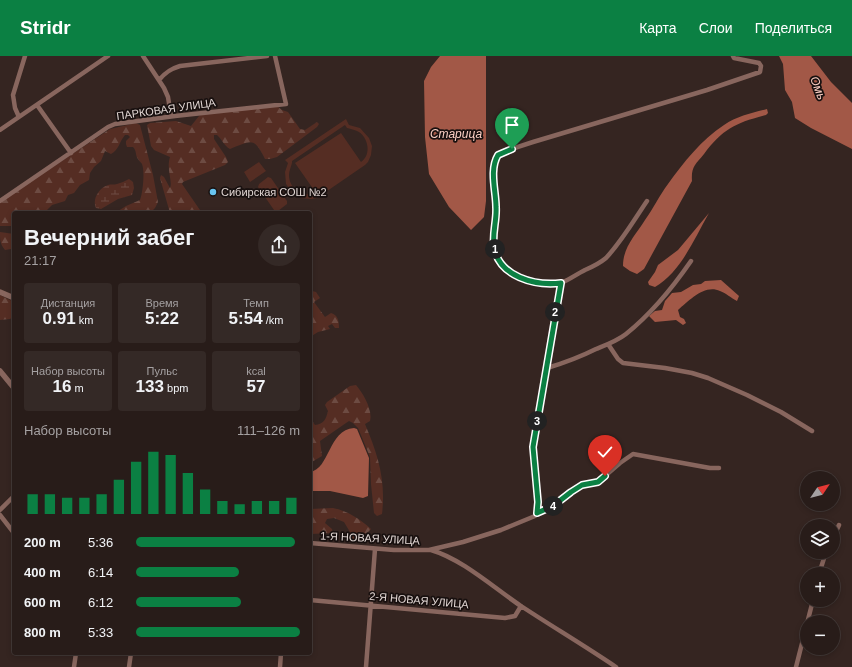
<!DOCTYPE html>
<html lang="ru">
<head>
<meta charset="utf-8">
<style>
  body { margin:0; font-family:Helvetica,sans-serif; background:#342926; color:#f1f3f6; height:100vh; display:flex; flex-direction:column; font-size:15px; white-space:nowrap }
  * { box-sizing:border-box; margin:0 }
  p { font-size:13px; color:#a5a1a2 }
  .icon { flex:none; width:22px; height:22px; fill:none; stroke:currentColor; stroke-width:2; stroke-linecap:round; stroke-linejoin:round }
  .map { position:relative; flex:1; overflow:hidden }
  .details { position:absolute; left:12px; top:155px; width:300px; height:444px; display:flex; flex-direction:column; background:#281c19; border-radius:4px; box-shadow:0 2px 6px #0003,0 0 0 1px #443a38 }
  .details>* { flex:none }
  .needle { width:26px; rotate:55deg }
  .tools { position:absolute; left:800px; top:415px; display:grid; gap:8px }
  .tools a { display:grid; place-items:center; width:40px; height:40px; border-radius:50%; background:#281c19; box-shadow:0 2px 6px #0003,0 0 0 1px #443a38; font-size:20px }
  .pin { position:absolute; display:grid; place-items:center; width:34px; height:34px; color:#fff; margin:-41px -17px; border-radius:50% 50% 50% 0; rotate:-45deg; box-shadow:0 0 4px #0007 }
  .pin .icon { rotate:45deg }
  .km { position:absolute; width:20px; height:20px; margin:-10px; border-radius:50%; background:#222; color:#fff; font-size:11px; line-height:20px; text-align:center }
  .round { display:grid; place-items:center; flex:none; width:42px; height:42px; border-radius:21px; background:#342926 }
  .overview { display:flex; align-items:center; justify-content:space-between; height:68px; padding:0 12px }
  h1 { font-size:22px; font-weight:600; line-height:30px }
  .stats { display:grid; grid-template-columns:repeat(3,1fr); gap:6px; height:68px; padding:4px 12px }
  .stats div { display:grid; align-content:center; border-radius:4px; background:#342926; text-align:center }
  .stats b { font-size:17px; font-weight:600 }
  .stats small { font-size:11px; font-weight:400 }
  .stats p { font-size:11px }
  .chart { height:112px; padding:8px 12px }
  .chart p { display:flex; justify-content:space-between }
  .chart svg { width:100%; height:72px; margin-top:4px; stroke:#0b8043; stroke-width:6 }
  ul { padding:0 12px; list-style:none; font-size:13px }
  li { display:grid; grid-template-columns:64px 48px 1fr; align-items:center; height:30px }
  li i { height:10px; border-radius:5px; background:#0b8043 }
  header { display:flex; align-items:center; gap:24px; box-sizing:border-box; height:56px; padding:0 20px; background:#0b8043; color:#fff }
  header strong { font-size:19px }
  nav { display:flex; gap:22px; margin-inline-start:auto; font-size:14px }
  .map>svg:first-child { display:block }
  .grass { fill:#552d23; fill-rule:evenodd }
  .forest { fill:url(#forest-firs) }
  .wetland { fill:url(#wetland-marsh) }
  .water { fill:#a25847 }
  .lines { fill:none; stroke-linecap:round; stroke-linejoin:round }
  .minor { stroke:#88665e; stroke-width:4.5 }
  .tertiary { stroke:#88665e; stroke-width:5.5 }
  .route-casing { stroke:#fff; stroke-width:8 }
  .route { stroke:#0b8043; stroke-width:5 }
  .poi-dot { fill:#68c4f0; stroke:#18100f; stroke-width:1.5 }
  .labels { text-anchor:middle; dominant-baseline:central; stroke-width:3.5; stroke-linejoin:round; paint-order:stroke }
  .street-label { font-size:11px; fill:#e1d6d3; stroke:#18100f }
  .poi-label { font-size:11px; fill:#e1d6d3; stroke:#18100f; text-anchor:start }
  .water-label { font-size:12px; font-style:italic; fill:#facec3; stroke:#18100f }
</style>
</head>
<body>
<header>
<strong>Stridr</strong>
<nav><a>Карта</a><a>Слои</a><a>Поделиться</a></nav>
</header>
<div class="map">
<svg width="852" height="611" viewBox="0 0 852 611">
  <defs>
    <pattern id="forest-firs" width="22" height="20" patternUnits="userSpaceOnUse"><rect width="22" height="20" fill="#552d23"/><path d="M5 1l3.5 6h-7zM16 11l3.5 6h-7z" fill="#6d4b42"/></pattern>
    <pattern id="wetland-marsh" width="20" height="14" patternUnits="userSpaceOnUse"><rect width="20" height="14" fill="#552d23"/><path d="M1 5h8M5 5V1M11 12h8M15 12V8" fill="none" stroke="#6d4b42"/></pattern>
  </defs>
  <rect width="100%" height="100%" fill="#352521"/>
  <path class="grass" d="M346,63L349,69L360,72L369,82L372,90L371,99L368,106L365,109L317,142L311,143L301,142L289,132L286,128L285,116L288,107L285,104ZM345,69L347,72C351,73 356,74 359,76C369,83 371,99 361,106L341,77L295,107L316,137C303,142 289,133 289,119C289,115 291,111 292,107V105Z
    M259,106L266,115L250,126L244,116Z
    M268,121L271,122L287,145V148L278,155L274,154L258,131L259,128Z"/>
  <path class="forest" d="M276,49L282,54L288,56L300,73L305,74L317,66L319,68L317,71L277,101L270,103H265C254,80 251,85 230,93C224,90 222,83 217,79H214V83L226,101L228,106L225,109L183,126L182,128L202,157H170L160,122L161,119L164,121L170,132C173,125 166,114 170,101L154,94L151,90L147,69L150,67L176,65L191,70L199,60L203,58Z
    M136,67L140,69L153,119L158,146L155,152L150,157H115L126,150L140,144C143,136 145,115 142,108C141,106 139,105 138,103C135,99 137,95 133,91H127L126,88V85L130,81L128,79H125C119,86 119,94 111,98L105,95L101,105L94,111L90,117L89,124L80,129L74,137L68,139L65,145L52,149L44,157H14V170H0V146L110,73Z
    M0,176L14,178V196L11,193L5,194C0,188 0,184 0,176Z
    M312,235L316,236L320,242L314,246L325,261L331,257C338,259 339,265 339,272H335L332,268L328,270L330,273L318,276L310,281V237Z
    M0,239L14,246V260L10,263L0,264Z
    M356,329C363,337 373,354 370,365L365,368C378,399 386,424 382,458L377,460L374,457L371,428L370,401L358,372L353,367L349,365L346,367L320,385L322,400L310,407V362L315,369C324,368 326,363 328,355L325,349L327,346L350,330Z
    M333,452C348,455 360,463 371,473L368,476L353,485L350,484V476L344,466L334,462L327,463L325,467L332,473L333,477L310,478V453Z"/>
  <path class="wetland" d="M129,123L133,126L134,132L132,139L118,143L101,153L96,152C92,143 99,132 108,129C111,128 114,129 117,128C121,127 125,125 129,123Z"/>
  <path class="water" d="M440,0H486V145L484,161L471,174L449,151L429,118L425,81L424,25L431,11Z
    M779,0H811L831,26L852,47V93L811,72L795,62L792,46L785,34L783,8Z
    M767,53L768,57L766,59C735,67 723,73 704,98C695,109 691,111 692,125L644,213L637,218L630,215L623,210C623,191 635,180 645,164C653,153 659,140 668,128C683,107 702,83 724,69C737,60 752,57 767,53Z
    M709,157C694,183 681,216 655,231L649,229L648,226L655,216L658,209L678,194Z
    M721,224L739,240L737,245C731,242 726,237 720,235C704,228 689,245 678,254L680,261L684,263L686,267L683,269L676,264L655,266L649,260L655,255L662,254L665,245L672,237L681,236L693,229L701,228L705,225Z
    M354,372L357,373L369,402L368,440L363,442L330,435H310V416C330,413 328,374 354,372Z"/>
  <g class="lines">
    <path class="minor" d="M143,0L164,32L168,41L171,60
      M159,24C165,17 170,13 180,10L267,0
      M37,49L71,97
      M19,61L15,52L13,39L25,0
      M0,74L108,0
      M0,145L108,71L115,68L175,60L286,48L275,0
      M647,145C634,164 622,185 606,202C600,207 592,211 585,214C577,218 569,224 561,227C550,230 532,228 522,223C510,217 497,206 494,192C491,178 497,164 496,150C495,135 489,114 497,99L505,95L533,86L707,34L760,16L761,10L759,7L734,2L733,0
      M608,288L618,303L623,307L665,312L692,317L708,322L747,339L781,356L812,375
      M547,312C564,307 580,301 596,293C606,289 617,285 626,278C651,258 673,231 691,205
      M0,454L14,440
      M537,457L553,450L582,429L598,426L620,407L633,398L710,412H719
      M0,459L14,477
      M833,482L839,469
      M310,487L394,494H429L463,486L501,474L535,460L537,457L538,446L533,391L561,227
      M431,494C462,503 494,532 521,550C553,571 585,590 616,611
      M819,518L826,496
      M310,544L505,562L515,560L521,550
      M74,611L76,597
      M129,611L131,597
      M280,611L281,597
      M366,611L375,493
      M796,611L813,544"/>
    <path class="tertiary" d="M0,236L14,242
      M0,315L14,332"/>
  </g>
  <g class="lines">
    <g class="route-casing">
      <path id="route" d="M512,93L498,99C489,114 496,135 496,151C497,164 492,177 494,191C499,221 535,230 561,227L533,391L538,446L537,457L553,450L571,436L582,429L598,426L605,420"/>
    </g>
    <use href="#route" class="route"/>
  </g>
  <circle class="poi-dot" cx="213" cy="136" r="4"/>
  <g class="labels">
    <g class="street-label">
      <text transform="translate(166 53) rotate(-8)">ПАРКОВАЯ УЛИЦА</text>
      <text transform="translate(370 482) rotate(3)">1-Я НОВАЯ УЛИЦА</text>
      <text transform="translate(419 544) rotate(5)">2-Я НОВАЯ УЛИЦА</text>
    </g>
    <g class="poi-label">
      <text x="221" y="136">Сибирская СОШ №2</text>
    </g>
    <g class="water-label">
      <text transform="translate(818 32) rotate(69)">Омь</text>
      <text x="456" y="78">Старица</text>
    </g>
  </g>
</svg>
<div class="tools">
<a><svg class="needle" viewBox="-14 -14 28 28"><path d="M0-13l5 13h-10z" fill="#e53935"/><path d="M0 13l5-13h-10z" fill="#a5a1a2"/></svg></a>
<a><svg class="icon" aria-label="layers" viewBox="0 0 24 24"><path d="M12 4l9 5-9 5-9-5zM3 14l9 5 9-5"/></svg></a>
<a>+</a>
<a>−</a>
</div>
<div class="pin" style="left:512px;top:93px;background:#1e9e55"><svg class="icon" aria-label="arrive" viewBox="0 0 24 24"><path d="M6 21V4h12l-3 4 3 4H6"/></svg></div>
<div class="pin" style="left:605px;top:420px;background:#d93025"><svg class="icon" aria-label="check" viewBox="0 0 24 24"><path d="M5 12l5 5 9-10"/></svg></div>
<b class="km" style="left:495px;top:193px">1</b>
<b class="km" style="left:555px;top:256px">2</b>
<b class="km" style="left:537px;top:365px">3</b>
<b class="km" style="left:553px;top:450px">4</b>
<section class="details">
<div class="overview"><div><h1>Вечерний забег</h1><p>21:17</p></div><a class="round"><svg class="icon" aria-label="share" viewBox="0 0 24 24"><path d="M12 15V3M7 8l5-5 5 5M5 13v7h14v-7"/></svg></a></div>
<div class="stats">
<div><p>Дистанция</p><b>0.91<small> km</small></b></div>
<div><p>Время</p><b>5:22</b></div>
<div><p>Темп</p><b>5:54<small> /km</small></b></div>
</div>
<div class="stats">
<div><p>Набор высоты</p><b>16<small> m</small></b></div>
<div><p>Пульс</p><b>133<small> bpm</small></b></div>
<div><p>kcal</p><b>57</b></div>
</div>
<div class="chart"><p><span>Набор высоты</span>111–126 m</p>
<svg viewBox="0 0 160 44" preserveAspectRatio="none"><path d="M5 44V32M15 44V32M25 44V34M35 44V34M45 44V32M55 44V23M65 44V12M75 44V6M85 44V8M95 44V19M105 44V29M115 44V36M125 44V38M135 44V36M145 44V36M155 44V34"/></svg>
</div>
<ul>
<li><b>200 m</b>5:36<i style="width:97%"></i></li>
<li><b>400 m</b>6:14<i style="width:63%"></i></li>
<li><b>600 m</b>6:12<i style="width:64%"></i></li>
<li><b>800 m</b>5:33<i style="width:100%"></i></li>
</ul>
</section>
</div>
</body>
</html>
